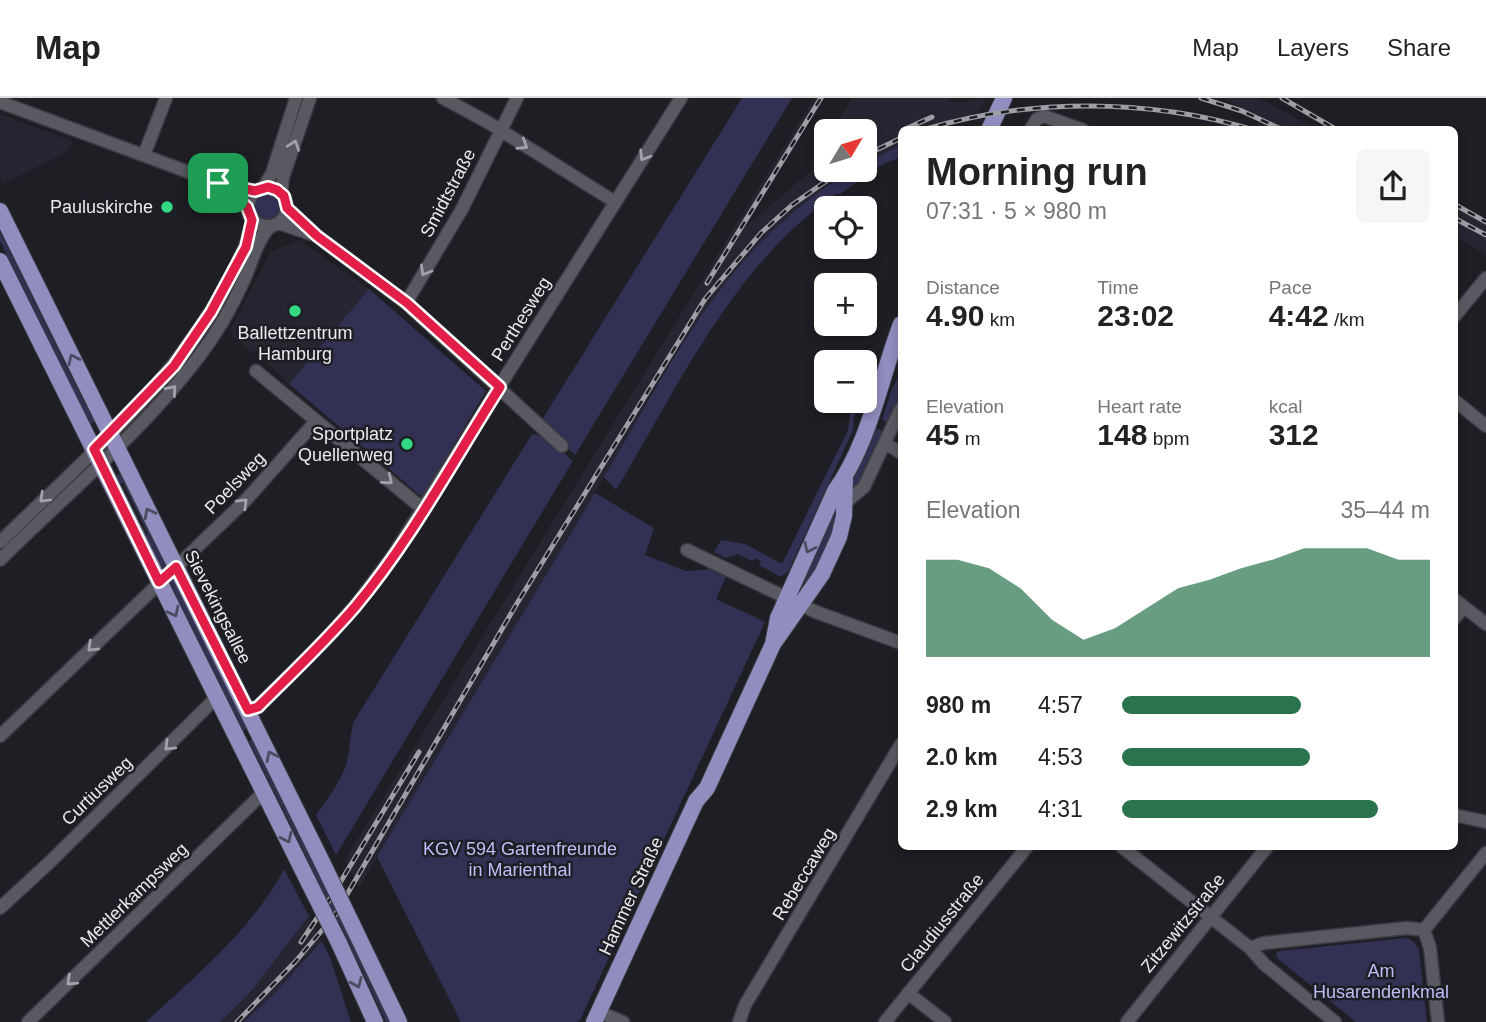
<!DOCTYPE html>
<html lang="en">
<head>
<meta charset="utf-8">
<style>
  body { margin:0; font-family:Arial,sans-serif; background:#f6f6f6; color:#222; height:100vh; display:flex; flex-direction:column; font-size:26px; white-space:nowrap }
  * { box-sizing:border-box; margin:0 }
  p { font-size:23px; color:#767676 }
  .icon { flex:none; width:38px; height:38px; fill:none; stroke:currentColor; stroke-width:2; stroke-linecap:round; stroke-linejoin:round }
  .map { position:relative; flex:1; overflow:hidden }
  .drawer { position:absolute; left:898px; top:28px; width:560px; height:724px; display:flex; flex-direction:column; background:#fff; border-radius:10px; box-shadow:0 4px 10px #0003 }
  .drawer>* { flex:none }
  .needle { width:46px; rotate:52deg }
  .buttons { position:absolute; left:814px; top:21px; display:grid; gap:14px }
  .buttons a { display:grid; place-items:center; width:63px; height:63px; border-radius:10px; background:#fff; box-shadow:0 4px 10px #0003; font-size:35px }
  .pin { position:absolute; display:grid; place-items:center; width:60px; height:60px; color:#fff; margin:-30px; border-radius:14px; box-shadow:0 4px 10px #0006 }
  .round { display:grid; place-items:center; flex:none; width:74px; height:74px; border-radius:10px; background:#f6f6f6 }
  .head { display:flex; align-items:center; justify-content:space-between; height:119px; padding:0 28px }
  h1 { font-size:38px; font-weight:700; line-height:52px }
  .stats { display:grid; grid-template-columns:repeat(3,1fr); gap:10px; height:119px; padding:7px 28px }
  .stats div { display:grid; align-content:center }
  .stats b { font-size:30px; font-weight:700 }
  .stats small { font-size:19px; font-weight:400 }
  .stats p { font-size:19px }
  .chart { height:196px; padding:14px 28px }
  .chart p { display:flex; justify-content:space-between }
  .chart svg { width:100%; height:126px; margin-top:7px; fill:#29744d; opacity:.7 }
  ul { padding:0 28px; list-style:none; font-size:23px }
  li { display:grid; grid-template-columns:112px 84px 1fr; align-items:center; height:52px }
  li i { height:18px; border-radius:9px; background:#29744d }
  header { display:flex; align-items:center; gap:42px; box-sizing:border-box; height:98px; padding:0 35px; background:#fff; border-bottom:2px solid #e0e0e0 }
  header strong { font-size:33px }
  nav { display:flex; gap:38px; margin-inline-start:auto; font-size:24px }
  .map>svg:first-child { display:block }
  .built { fill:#262633 }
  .green { fill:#333153 }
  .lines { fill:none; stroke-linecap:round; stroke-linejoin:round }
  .minor-casing { stroke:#3a3a40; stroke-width:15 }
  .major-casing { stroke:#3a3a40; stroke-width:18 }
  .minor { stroke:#595961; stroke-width:12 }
  .major { stroke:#8f8ebe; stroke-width:16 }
  .rail-casing { stroke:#9e9ea4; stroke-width:5 }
  .rail { stroke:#1e1e25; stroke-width:2.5; stroke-dasharray:8; stroke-linecap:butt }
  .major-bridge-casing { stroke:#3a3a40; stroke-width:18; stroke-linecap:butt }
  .major-bridge { stroke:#8f8ebe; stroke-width:16 }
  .oneway { stroke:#a2a2a8 }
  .oneway2 { stroke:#4b4b62 }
  .route-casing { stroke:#fff; stroke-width:14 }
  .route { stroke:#e11d48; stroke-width:9 }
  .poi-dot { fill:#32d882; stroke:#1e1e25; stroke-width:2.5 }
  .labels { text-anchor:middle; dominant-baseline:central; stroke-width:5; stroke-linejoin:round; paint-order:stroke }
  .street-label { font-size:18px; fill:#eaeaef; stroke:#1e1e25 }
  .poi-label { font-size:18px; fill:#eaeaef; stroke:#1e1e25; text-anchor:end }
  .park-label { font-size:18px; fill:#bebef8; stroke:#1e1e25 }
</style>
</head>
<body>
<header>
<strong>Map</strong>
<nav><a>Map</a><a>Layers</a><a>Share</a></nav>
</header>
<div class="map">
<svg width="1486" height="924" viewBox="0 0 1486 924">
  <rect width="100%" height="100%" fill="#1e1e25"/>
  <path class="built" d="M814,0H824L744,130L813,71L811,69L826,44V72H852L720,192L671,267L359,790L344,763Z
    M852,0H950L949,3L955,5L986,0L977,18L940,31L901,32V47L865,65L864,33H832Z
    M1222,0H1259L1316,31H1260L1255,29L1260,20Z
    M0,16L72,43L67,54L3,86L0,80Z
    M1454,108L1486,126V157L1454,138Z
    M299,142L369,191L289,286L255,252L252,255L232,238L231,231L270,154Z
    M309,818L322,843L274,896L244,924H220L248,897Z"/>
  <path class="green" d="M742,0H792L575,357L540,325Z
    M901,47V59L883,66L840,96H836C732,168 679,288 616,392L604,379C649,305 693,216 753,153C781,122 813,98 847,74L852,72H864L865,65Z
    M254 108a13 13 0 1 1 26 0a13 13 0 1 1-26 0Z
    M0,134L86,308H91L95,322L91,326L80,305L69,293L71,286L0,143Z
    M253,143C247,158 242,174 236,188C212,242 170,290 129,330L127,327C181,274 224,212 253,143Z
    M369,191L486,293L422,399L289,286Z
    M901,273V299L889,325L882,322L892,291Z
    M852,303H860L854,319L853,332L788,474L781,479L759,467L761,463L755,460L752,463L738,456L726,460L714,454L721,442L745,446L782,466L848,332Z
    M873,329L885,334L864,380L853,393L850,384Z
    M532,336L544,338L573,363L336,757L316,717C327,701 342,683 347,663C350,651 350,638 353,625Z
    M120,375L166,465L165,470L159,471L144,439L148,436L123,385H117L115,379Z
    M595,395L654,430L645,457L686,473L713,471L727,477L716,501L765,524L580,922L577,924H461L377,759Z
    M836,407L841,420L806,490L799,486Z
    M176,480L193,511L189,515L247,631L243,632L169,483Z
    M252,641L314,767H318L393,924H386L339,824H334L309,773L311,768L249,643Z
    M284,771L309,818L248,897L220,924H146C196,877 252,832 284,771Z
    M1407,840L1414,844L1419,852L1427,924H1356L1277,860L1276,855L1279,853Z
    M322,843L330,859L351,924H244L274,896Z"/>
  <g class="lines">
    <g class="minor-casing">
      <path id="minor" d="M443,0L489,25L615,104
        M0,4L218,85L255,93
        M1030,32L1037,21L1044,18L1083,32
        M144,57L166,0
        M264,89L272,75L296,0
        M281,95L283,79L310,0
        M287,110L317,138L406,205L562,348
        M278,125L311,136
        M406,205L462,111L517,0
        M1454,219L1486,180
        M256,273L423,411
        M1454,302L1486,328
        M885,345L901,355
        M844,406L864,389L901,310
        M0,444C83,363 174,286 229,182C239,162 249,144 252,122
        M687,452L816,514L901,545
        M0,462C66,396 140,336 197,261C215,238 231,211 243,184C251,168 256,144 268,131C271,127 277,127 281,123C299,104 273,77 252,96L247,109C249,122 257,129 270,128
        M1454,501L1486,526
        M1454,521L1464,509
        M248,612L258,609L328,539L356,507L392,459L681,0
        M0,638L246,402L316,323
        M1454,717L1486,724
        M1122,749L1250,850L1264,866L1335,924
        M0,810L52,762L217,599
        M1424,832L1486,755
        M1424,832L1430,850L1438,924
        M1250,850L1264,845L1407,830L1424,832
        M908,895L945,924
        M606,917L623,924
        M28,924L264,694
        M739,924L745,907L901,646
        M885,924L1027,749
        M1127,924L1267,749"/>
    </g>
    <g class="major-casing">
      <path id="major" d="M989,32L1004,0
        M0,113L322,764
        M0,163L309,785
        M773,546L778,520L835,393C870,344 880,281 901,226
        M352,826L399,924
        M339,845L375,924
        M594,924L696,703L707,690L773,546L822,476L839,439L844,418L845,380"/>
    </g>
    <use href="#minor" class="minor"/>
    <use href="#major" class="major"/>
    <g class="rail-casing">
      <path id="rail" d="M1201,0L1242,13L1283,32
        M1282,0L1337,32
        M903,32L932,19
        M923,32C1028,0 1148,0 1254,32
        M864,58L901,40
        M1454,106L1486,124
        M1454,120L1486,137
        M707,185L821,0
        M301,844L332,798L419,654
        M237,924L295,864L335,817L516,507L705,201L761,135L792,107L842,72"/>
    </g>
    <use href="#rail" class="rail"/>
    <g class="major-bridge-casing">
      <path id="major-bridge" d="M322,764L352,826
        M309,785L339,845"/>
    </g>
    <use href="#major-bridge" class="major-bridge"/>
  </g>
  <defs><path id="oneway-chevron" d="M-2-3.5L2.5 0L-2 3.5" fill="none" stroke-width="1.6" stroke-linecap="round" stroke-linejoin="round" transform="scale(1.75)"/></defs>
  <g class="oneway">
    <use href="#oneway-chevron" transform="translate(294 47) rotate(-71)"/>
    <use href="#oneway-chevron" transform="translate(523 47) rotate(32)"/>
    <use href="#oneway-chevron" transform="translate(644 58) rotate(122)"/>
    <use href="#oneway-chevron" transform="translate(425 173) rotate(120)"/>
    <use href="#oneway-chevron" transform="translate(172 292) rotate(-49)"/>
    <use href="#oneway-chevron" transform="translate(388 382) rotate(40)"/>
    <use href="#oneway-chevron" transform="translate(44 400) rotate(136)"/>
    <use href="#oneway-chevron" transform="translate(243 405) rotate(-45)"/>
    <use href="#oneway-chevron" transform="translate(92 549) rotate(136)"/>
    <use href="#oneway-chevron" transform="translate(169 648) rotate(135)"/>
    <use href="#oneway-chevron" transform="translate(71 883) rotate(137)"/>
  </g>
  <g class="oneway2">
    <use href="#oneway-chevron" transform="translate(73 261) rotate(-116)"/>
    <use href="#oneway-chevron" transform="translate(149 415) rotate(-117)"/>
    <use href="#oneway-chevron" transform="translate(809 450) rotate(115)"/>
    <use href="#oneway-chevron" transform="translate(174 514) rotate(63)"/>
    <use href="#oneway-chevron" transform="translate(271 658) rotate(-116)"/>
    <use href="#oneway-chevron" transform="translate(287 740) rotate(64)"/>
    <use href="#oneway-chevron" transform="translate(357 885) rotate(66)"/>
  </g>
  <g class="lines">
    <g class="route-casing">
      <path id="route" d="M218,85L255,93L268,89L277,92L284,98L287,110L317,138L407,205L500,289C453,363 411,442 355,509C325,544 291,576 258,609L248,612L176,469L159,484L94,351L174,268L211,214L246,149L252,122L247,109Z"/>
    </g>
    <use href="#route" class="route"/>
  </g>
  <g class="poi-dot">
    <circle cx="167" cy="109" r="7"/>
    <circle cx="295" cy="213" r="7"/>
    <circle cx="407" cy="346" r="7"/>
  </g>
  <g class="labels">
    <g class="street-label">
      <text transform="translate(448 95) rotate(-62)">Smidtstraße</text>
      <text transform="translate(521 221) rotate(-58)">Perthesweg</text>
      <text transform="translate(235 385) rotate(-46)">Poelsweg</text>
      <text transform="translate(218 509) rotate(63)">Sievekingsallee</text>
      <text transform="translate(97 693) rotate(-44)">Curtiusweg</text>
      <text transform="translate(804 776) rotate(-59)">Rebeccaweg</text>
      <text transform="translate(134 797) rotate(-44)">Mettlerkampsweg</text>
      <text transform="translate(631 798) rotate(-65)">Hammer Straße</text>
      <text transform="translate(942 825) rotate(-51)">Claudiusstraße</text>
      <text transform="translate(1183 825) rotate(-51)">Zitzewitzstraße</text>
    </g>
    <g class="poi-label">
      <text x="153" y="109">Pauluskirche</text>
      <text x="295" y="235" text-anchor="middle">Ballettzentrum<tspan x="295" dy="21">Hamburg</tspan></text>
      <text x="393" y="336">Sportplatz<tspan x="393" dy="21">Quellenweg</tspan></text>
    </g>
    <g class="park-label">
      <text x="520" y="751">KGV 594 Gartenfreunde<tspan x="520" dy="21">in Marienthal</tspan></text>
      <text x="1381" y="873">Am<tspan x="1381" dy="21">Husarendenkmal</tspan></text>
    </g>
  </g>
</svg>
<div class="buttons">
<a><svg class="needle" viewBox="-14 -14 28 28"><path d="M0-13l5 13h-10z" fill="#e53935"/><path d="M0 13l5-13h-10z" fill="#767676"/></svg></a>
<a><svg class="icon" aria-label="locate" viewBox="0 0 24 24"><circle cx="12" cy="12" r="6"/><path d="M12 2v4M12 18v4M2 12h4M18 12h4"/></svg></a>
<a>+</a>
<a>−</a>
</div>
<div class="pin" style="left:218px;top:85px;background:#1e9e55"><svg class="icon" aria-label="arrive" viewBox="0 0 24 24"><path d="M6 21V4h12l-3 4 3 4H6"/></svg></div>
<section class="drawer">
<div class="head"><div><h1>Morning run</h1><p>07:31 · 5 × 980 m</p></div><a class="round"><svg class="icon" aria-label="share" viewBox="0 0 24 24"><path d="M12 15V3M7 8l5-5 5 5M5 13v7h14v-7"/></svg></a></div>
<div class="stats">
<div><p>Distance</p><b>4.90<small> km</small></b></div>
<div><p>Time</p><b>23:02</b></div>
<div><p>Pace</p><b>4:42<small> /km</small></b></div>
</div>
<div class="stats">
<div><p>Elevation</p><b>45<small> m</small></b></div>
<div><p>Heart rate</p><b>148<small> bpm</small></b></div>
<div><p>kcal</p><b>312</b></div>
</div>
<div class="chart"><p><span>Elevation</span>35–44 m</p>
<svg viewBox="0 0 160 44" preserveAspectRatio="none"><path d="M0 44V10L10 10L20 13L30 20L40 31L50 38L60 34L70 27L80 20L90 17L100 13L110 10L120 6L130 6L140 6L150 10L160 10V44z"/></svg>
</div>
<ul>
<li><b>980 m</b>4:57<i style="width:58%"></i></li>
<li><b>2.0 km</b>4:53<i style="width:61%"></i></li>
<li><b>2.9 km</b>4:31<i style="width:83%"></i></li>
</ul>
</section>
</div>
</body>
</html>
